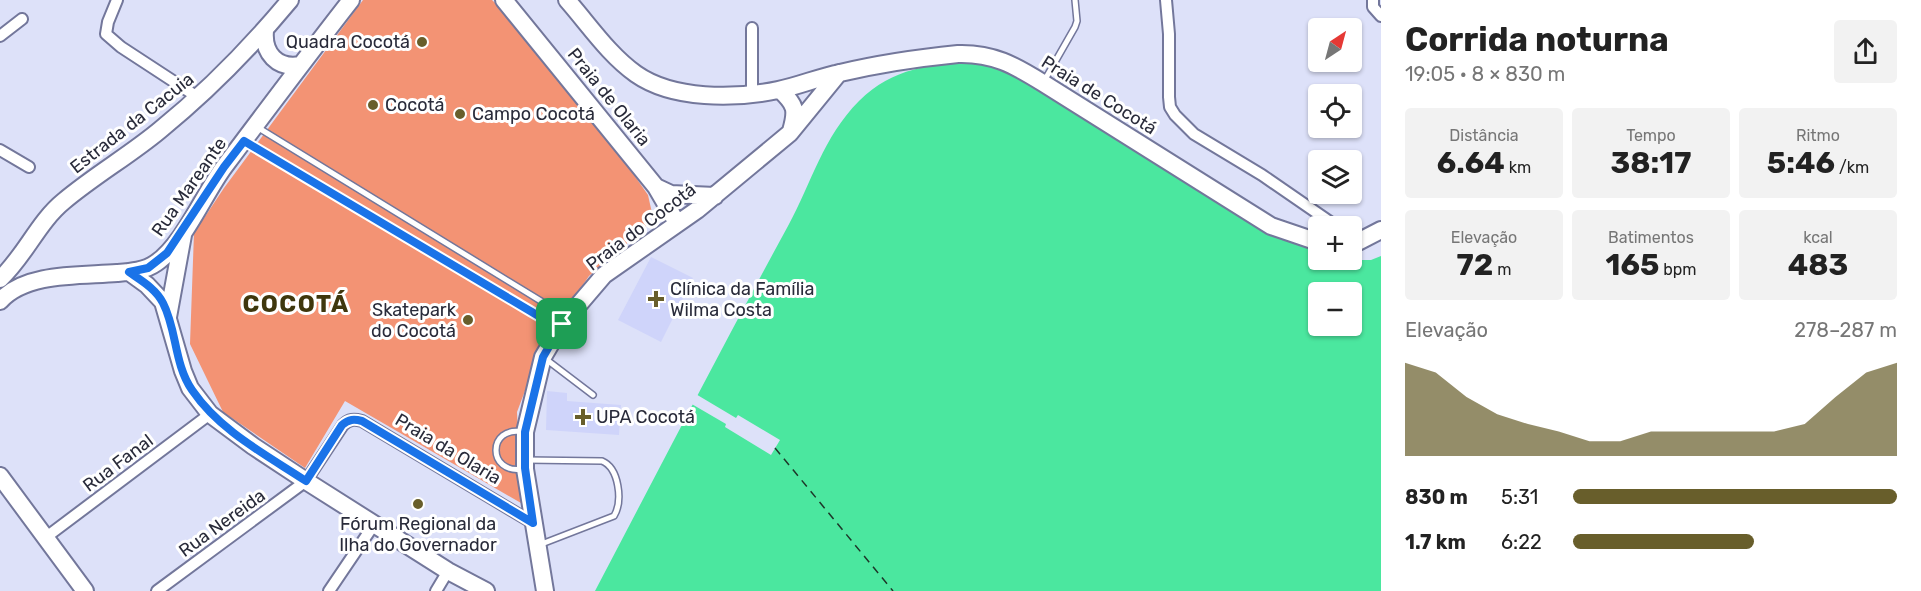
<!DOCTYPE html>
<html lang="pt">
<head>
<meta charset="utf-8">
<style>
  body { margin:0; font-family:Rubik,sans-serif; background:#f2f2f2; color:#222; height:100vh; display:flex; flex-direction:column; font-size:22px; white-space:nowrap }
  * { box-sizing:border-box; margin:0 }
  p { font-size:20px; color:#767676 }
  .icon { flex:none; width:33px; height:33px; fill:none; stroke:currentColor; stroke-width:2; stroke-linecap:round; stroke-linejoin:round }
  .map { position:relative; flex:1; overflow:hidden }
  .details { display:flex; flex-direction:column; background:#fff; width:540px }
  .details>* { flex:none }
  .needle { width:39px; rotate:36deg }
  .controls { position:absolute; left:1308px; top:18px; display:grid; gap:12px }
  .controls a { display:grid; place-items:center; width:54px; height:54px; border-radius:6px; background:#fff; box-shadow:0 2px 4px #0004; font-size:30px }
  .pin { position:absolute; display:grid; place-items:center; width:51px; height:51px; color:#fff; margin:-26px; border-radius:12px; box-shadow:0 3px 9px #0006 }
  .round { display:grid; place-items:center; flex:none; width:63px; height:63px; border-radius:6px; background:#f2f2f2 }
  .overview { display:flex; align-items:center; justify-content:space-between; height:102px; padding:0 24px }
  h1 { font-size:33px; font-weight:700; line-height:45px }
  .metrics { display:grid; grid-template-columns:repeat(3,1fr); gap:9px; height:102px; padding:6px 24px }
  .metrics div { display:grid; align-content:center; border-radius:6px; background:#f2f2f2; text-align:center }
  .metrics b { font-size:30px; font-weight:700 }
  .metrics small { font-size:16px; font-weight:400 }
  .metrics p { font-size:16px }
  .chart { height:168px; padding:12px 24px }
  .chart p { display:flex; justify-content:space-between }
  .chart svg { width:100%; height:108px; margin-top:6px; fill:#685e2b; opacity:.7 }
  ul { padding:0 24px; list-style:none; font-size:20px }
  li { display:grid; grid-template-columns:96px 72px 1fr; align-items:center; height:45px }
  li i { height:15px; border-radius:8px; background:#685e2b }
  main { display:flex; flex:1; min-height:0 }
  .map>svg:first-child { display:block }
  .built { fill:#cfd4fa }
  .green { fill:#f39374 }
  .water { fill:#4be79f; fill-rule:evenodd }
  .pier { fill:#dde1f9 }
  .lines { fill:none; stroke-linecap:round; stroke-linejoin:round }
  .ferry { stroke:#1e3729; stroke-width:1.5; stroke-dasharray:8 6; stroke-linecap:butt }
  .lane-casing { stroke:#73779b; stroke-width:8 }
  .street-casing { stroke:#73779b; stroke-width:14 }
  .secondary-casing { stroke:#73779b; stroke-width:20 }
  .lane { stroke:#fff; stroke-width:5 }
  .street { stroke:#fff; stroke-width:10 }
  .secondary { stroke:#fff; stroke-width:16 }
  .route-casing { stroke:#fff; stroke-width:12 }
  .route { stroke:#1a73e8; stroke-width:8 }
  .poi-dot { fill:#685e2b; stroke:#fff; stroke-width:2 }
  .labels { text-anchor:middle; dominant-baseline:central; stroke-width:6; stroke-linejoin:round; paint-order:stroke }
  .poi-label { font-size:18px; fill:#292b3a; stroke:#fff; text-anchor:start }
  .street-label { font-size:18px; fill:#292b3a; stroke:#fff }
  .district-label { font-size:24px; font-weight:bold; letter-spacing:1.5px; fill:#3f370d; stroke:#fff }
</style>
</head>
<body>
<main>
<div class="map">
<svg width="1381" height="591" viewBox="0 0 1381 591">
  <rect width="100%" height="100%" fill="#dde1f9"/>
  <path class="built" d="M651,257L693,278L661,342L618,320Z
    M547,391L567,393V401L621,405L619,435L546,430Z"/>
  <path class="green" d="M363,0H492L520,27L625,162L648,195L652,213L645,228L589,276L570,304L548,330L517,412L521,503L345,401L305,468L223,412L190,344L194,233L224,188Z"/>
  <path class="water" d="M976,60L1016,72L1280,236L1318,250V260H1371L1381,256V591H595C659,469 722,347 788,226C812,182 823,137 859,101C893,67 931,65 976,60ZM1318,292H1352V326H1318Z"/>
  <path class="pier" d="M694,393L736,418L738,415L780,440L771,455L725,427L726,424L690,403Z"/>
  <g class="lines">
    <path class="ferry" d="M775,448L893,591"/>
    <g class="lane-casing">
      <path id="lane" d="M1047,76L1075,27L1077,21L1075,0
        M257,127L549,306L561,322
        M246,142L542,318L559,323
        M547,360L593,395
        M526,460L602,461C619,468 623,501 614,516L539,545
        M523,469C487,475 487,425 523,432"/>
    </g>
    <g class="street-casing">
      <path id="street" d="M117,0L108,22L106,34L121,47L199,98
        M1166,0L1169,34V97L1170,107L1175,115L1194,134L1262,175L1336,226
        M1373,0V7L1381,16
        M752,28V94
        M0,36L22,19
        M0,150L29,167
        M45,538L210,414
        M157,591L306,481L343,425C349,419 354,419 362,421L533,523
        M329,591L375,523
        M436,591L448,571"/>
    </g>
    <g class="secondary-casing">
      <path id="secondary" d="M504,0L656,187L677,223
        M567,0C589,25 609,55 636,74C673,100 735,99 778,90C799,86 819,77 840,73C878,64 918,58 958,54C993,53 1014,65 1043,83L1271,226L1318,242
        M265,31C263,53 277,69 300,65
        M780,90C796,105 797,110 791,131
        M656,187L671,194L715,196
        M1352,245L1381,230
        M129,272L147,285L163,302L183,371L190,388L210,414L253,446L306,481L448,571L486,591
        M0,279C25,256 38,222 64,201C95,175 130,155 160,130C208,91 251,47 290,0
        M0,301C26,272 81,276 117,273C130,272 145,271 156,263C183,245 204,194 224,167C266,111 308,55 351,0
        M168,317L183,235
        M0,476L85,591
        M545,591L525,469V432L543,357L563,323L604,275L697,210L790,133L839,73"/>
    </g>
    <use href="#lane" class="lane"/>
    <use href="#street" class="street"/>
    <use href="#secondary" class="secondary"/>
  </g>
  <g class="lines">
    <g class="route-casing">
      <path id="route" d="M244,141L542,318L562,324L543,357L525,432V468L533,523L362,421C354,419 349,419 342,425L306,481C265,454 220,431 192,390C174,364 177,330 163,303C156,289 142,281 129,272L148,268L167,253L224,167Z"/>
    </g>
    <use href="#route" class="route"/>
  </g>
  <g class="poi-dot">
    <circle cx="422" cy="42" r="6"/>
    <circle cx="373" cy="105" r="6"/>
    <circle cx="460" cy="114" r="6"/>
    <path d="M653 290h6v6h6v6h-6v6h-6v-6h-6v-6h6z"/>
    <circle cx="468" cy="320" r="6"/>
    <path d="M580 408h6v6h6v6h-6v6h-6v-6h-6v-6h6z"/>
    <circle cx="418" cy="504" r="6"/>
  </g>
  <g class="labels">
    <g class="poi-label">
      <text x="410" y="42" text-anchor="end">Quadra Cocotá</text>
      <text x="385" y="105">Cocotá</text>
      <text x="472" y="114">Campo Cocotá</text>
      <text x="670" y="289">Clínica da Família<tspan x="670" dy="21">Wilma Costa</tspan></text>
      <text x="456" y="310" text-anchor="end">Skatepark<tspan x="456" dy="21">do Cocotá</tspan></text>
      <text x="596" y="417">UPA Cocotá</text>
      <text x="418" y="524" text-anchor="middle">Fórum Regional da<tspan x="418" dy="21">Ilha do Governador</tspan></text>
    </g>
    <g class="street-label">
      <text transform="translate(1099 95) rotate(32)">Praia de Cocotá</text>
      <text transform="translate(609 97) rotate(51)">Praia de Olaria</text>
      <text transform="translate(132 123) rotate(-38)">Estrada da Cacuia</text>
      <text transform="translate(189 187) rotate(-55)">Rua Mareante</text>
      <text transform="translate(641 227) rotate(-37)">Praia do Cocotá</text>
      <text transform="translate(448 449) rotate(31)">Praia da Olaria</text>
      <text transform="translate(118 463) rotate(-37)">Rua Fanal</text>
      <text transform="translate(222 523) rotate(-36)">Rua Nereida</text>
    </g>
    <g class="district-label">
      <text x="296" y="304">COCOTÁ</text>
    </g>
  </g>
</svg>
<div class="controls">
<a><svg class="needle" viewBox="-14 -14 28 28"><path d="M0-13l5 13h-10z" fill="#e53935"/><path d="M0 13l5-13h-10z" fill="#767676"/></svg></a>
<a><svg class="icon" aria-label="locate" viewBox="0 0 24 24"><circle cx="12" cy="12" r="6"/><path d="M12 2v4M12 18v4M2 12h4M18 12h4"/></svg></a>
<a><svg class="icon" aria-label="layers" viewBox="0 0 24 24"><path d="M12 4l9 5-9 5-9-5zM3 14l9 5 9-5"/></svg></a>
<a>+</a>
<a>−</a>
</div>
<div class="pin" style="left:562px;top:324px;background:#1e9e55"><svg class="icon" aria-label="arrive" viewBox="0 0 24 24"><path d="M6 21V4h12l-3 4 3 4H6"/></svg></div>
</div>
<section class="details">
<div class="overview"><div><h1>Corrida noturna</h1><p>19:05 · 8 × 830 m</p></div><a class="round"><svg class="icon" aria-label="share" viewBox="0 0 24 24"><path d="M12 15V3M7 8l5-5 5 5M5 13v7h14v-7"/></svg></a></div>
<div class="metrics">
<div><p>Distância</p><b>6.64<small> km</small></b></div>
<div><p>Tempo</p><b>38:17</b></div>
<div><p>Ritmo</p><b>5:46<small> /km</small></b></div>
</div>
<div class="metrics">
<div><p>Elevação</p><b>72<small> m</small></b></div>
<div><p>Batimentos</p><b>165<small> bpm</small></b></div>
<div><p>kcal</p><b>483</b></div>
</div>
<div class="chart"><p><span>Elevação</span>278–287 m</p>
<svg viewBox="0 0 160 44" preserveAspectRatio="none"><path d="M0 44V6L10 10L20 20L30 27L40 31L50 34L60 38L70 38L80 34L90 34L100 34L110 34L120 34L130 31L140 20L150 10L160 6V44z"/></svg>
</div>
<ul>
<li><b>830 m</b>5:31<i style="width:100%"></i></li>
<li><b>1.7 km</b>6:22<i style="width:56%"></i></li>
</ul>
</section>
</main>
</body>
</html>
